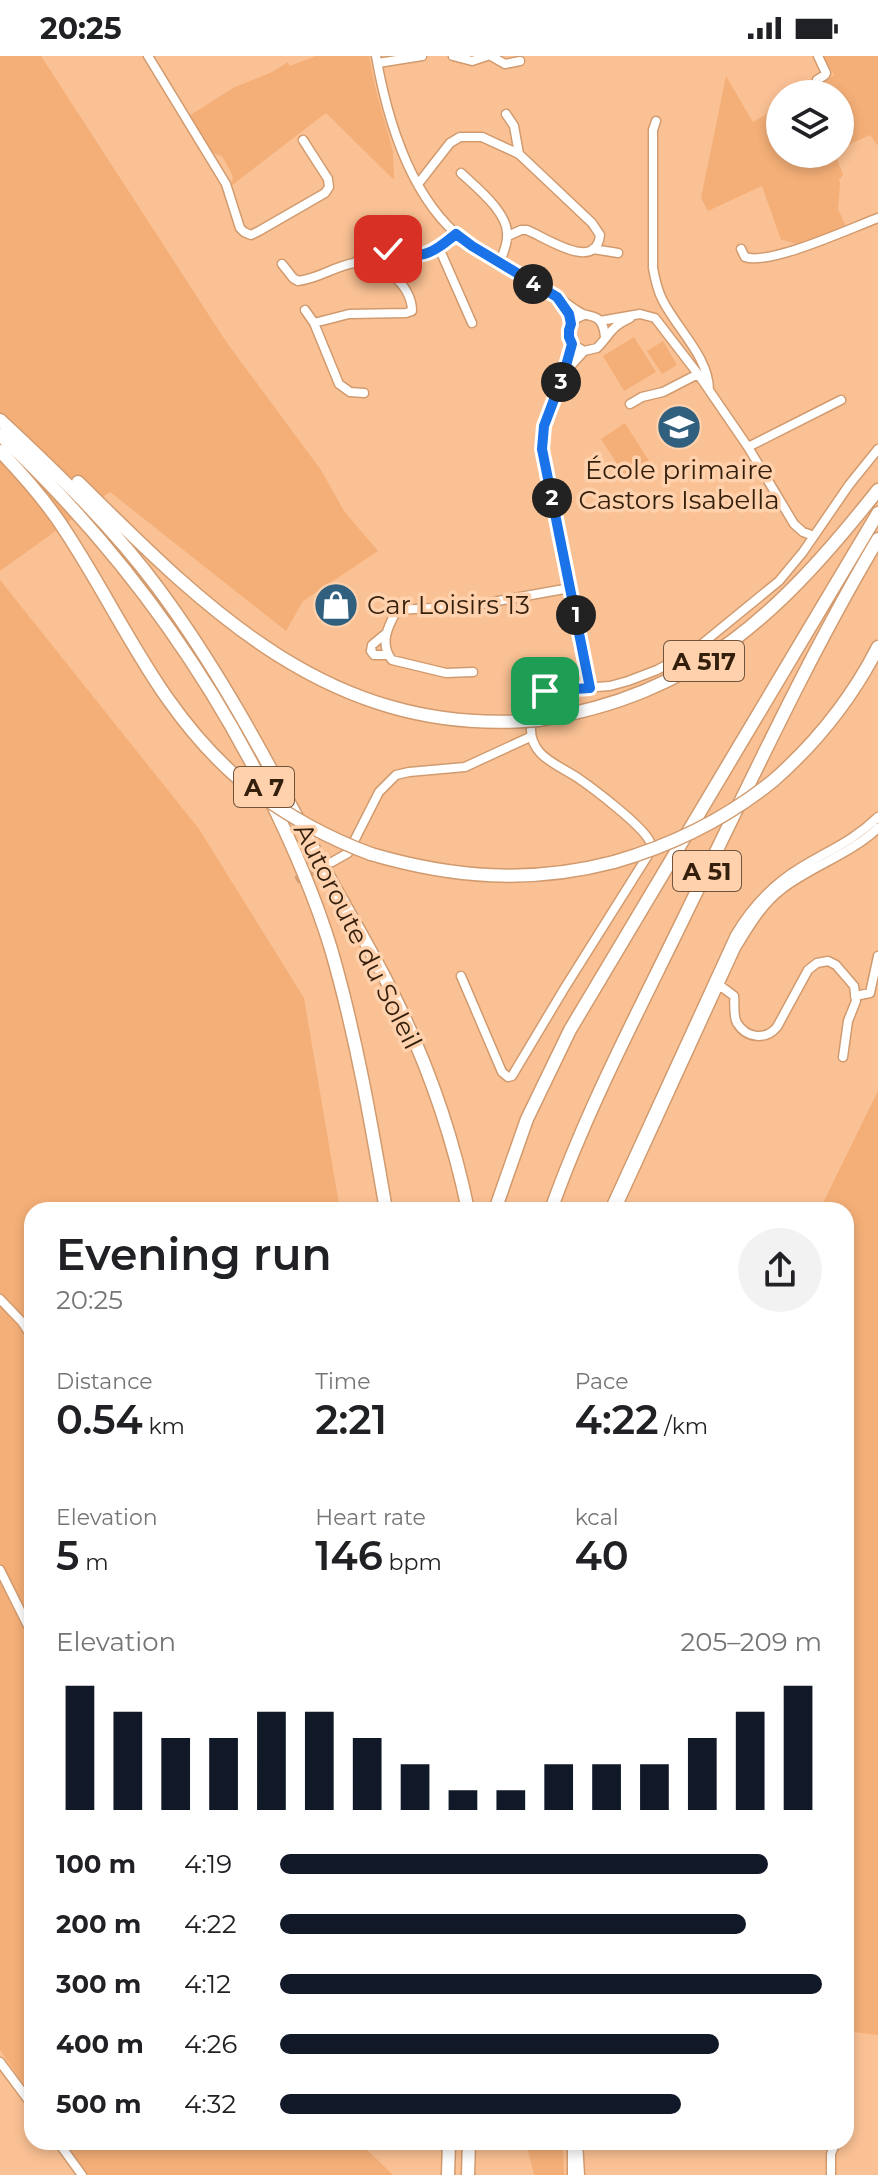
<!DOCTYPE html>
<html lang="en">
<head>
<meta charset="utf-8">
<style>
  body { margin:0; font-family:Montserrat,sans-serif; background:#f2f2f2; color:#202124; height:100vh; display:flex; flex-direction:column; font-size:30px; white-space:nowrap }
  * { box-sizing:border-box; margin:0 }
  p { font-size:26px; color:#757577 }
  .icon { flex:none; width:44px; height:44px; fill:none; stroke:currentColor; stroke-width:2; stroke-linecap:round; stroke-linejoin:round }
  .map { position:relative; flex:1; overflow:hidden }
  .drawer { position:absolute; left:24px; top:1146px; width:830px; height:948px; display:flex; flex-direction:column; background:#fff; border-radius:24px; box-shadow:0 4px 12px #0003 }
  .drawer>* { flex:none }
  .controls { position:absolute; left:766px; top:24px; display:grid; gap:16px }
  .controls a { display:grid; place-items:center; width:88px; height:88px; border-radius:50%; background:#fff; box-shadow:0 4px 12px #0003; font-size:40px }
  .pin { position:absolute; display:grid; place-items:center; width:68px; height:68px; color:#fff; margin:-34px; border-radius:16px; box-shadow:0 4px 12px #0006 }
  .km { position:absolute; width:40px; height:40px; margin:-20px; border-radius:50%; background:#222; color:#fff; font-size:22px; line-height:40px; text-align:center }
  .round { display:grid; place-items:center; flex:none; width:84px; height:84px; border-radius:42px; background:#f2f2f2 }
  .summary { display:flex; align-items:center; justify-content:space-between; height:136px; padding:0 32px }
  h1 { font-size:44px; font-weight:600; line-height:60px }
  .figures { display:grid; grid-template-columns:repeat(3,1fr); gap:12px; height:136px; padding:8px 32px }
  .figures div { display:grid; align-content:center }
  .figures b { font-size:40px; font-weight:600 }
  .figures small { font-size:22px; font-weight:400 }
  .figures p { font-size:22px }
  .chart { height:224px; padding:16px 32px }
  .chart p { display:flex; justify-content:space-between }
  .chart svg { width:100%; height:144px; margin-top:8px; stroke:#111827; stroke-width:6 }
  ul { padding:0 32px; list-style:none; font-size:26px }
  li { display:grid; grid-template-columns:128px 96px 1fr; align-items:center; height:60px }
  li i { height:20px; border-radius:10px; background:#111827 }
  .status { display:flex; justify-content:space-between; align-items:center; height:56px; padding:0 40px; background:#fff; direction:ltr }
  .status svg { height:22px; fill:currentColor }
  .map>svg:first-child { display:block }
  .green { fill:#f4af78 }
  .lines { fill:none; stroke-linecap:round; stroke-linejoin:round }
  .minor-tunnel { stroke:#d2a179; stroke-width:8; stroke-dasharray:8 4; stroke-linecap:butt }
  .minor-casing { stroke:#d19b6f; stroke-width:11 }
  .highway-casing { stroke:#d19b6f; stroke-width:15 }
  .minor { stroke:#fff; stroke-width:8 }
  .highway { stroke:#fff; stroke-width:12 }
  .highway-bridge-casing { stroke:#d19b6f; stroke-width:15; stroke-linecap:butt }
  .highway-bridge { stroke:#fff; stroke-width:12 }
  .route-casing { stroke:#fff; stroke-width:16 }
  .route { stroke:#1a73e8; stroke-width:10 }
  .labels { text-anchor:middle; dominant-baseline:central; stroke-width:7; stroke-linejoin:round; paint-order:stroke }
  .shield { fill:#ffd1ad; stroke:#71543c; stroke-width:2 }
  .shield-label { font-size:24px; font-weight:bold; fill:#341f0c }
  .poi-label { font-size:26px; fill:#341f0c; stroke:#ffd1ad }
  .street-label { font-size:26px; fill:#341f0c; stroke:#ffd1ad }
</style>
</head>
<body>
<div class="status"><b>20:25</b><svg viewBox="0 0 49 12"><path d="M0 12V9h3v3zM5 12V6h3v6zM10 12V3h3v9zM15 12V0h3v12zM26 1h20v11H26zM47 4h2v5h-2z"/></svg></div>
<div class="map">
<svg width="878" height="2119" viewBox="0 0 878 2119">
  <rect width="100%" height="100%" fill="#fac194"/>
  <path class="green" d="M0,0H41L227,287L321,414L344,455L378,495L303,545L286,575L110,436L0,515Z
    M316,0H369L375,31L393,95L394,124L326,57L231,130L233,120L222,100L213,97L189,60L233,32L272,16L288,6L290,10Z
    M822,0H878V90L870,79L840,93V38H801L834,19Z
    M726,20L753,66L780,50V98H835L843,119L839,124L840,128L838,153L846,171C833,176 806,190 793,187C789,186 785,184 781,184L762,130L708,155L701,142Z
    M634,281L656,316L624,335L603,300Z
    M663,285L677,309L662,318L647,295Z
    M625,367L649,405L625,420L601,383Z
    M0,524L199,773L304,942L340,1154H32V2041L0,1994Z
    M878,1035V1979L846,1975V1154H828L821,1151Z
    M63,2086H359L393,2119H88Z
    M526,2086H563L564,2119H534Z"/>
  <g class="lines">
    <path class="minor-tunnel" d="M296,824L328,808"/>
    <g class="minor-casing">
      <path id="minor" d="M148,0L226,128L240,172L244,176L251,179L259,175L325,137L329,131L328,123L303,84
        M376,0C388,68 413,151 473,191C500,209 530,224 557,241C566,246 574,254 583,258C588,260 594,259 599,264C604,269 604,274 605,281
        M453,0L472,5L487,0
        M491,0L505,8L520,5
        M378,7L422,0
        M817,24L825,19L826,17L818,0
        M506,58L514,70L519,98
        M656,65L653,74V212C655,223 657,233 662,243C676,272 709,301 709,334
        M461,117C477,132 510,158 507,181C507,190 502,199 500,207
        M418,128L450,87L460,81H482L519,98L592,167L600,179C596,217 545,181 527,174H521L508,180
        M439,192L472,267
        M593,193L618,197
        M741,193L745,201C769,210 851,172 878,162
        M355,207C380,174 388,203 418,200C433,199 445,187 456,178
        M282,208L293,222L298,225C318,223 335,210 354,207C380,203 412,228 412,255L406,257L349,258L314,267
        M560,245L569,258L571,268
        M305,254L314,267L339,328L350,336L364,337
        M584,259L577,262L569,274L572,288L584,295L597,292C610,279 610,271 630,262
        M600,265L640,258L655,262L698,318L748,391L794,468L803,476L814,480
        M572,288L564,317L544,370L542,393L590,632
        M565,316L584,295
        M630,348L642,341L663,336L698,318
        M748,391L841,344
        M384,579L372,589L371,595L374,599H388
        M473,616L446,617L392,604C379,588 388,570 397,554L470,550L570,532
        M530,656L533,644L542,635L610,630L628,625L657,614L697,592L779,525L803,496L849,429L878,393
        M332,806L348,797L379,736L396,719L409,716L465,711L530,681
        M461,920L502,1016L508,1021L512,1020L564,933L650,796C651,790 652,789 649,784C640,768 594,733 578,722C557,708 529,700 531,670
        M718,928L734,940C735,949 733,960 737,967C747,983 766,984 777,971L808,914L817,907L828,905L836,909L854,930L856,945L848,965L843,1001
        M855,940L870,937L878,900
        M609,1154L735,879C751,852 772,829 800,812C829,794 852,786 878,761
        M616,1154L736,892C749,871 762,848 782,833C812,810 851,798 878,772
        M0,1243L22,1266L32,1281
        M0,1514L27,1568L32,1574
        M0,2006L32,2049
        M58,2086L82,2119
        M572,2086V2119
        M578,2086L580,2119
        M831,2119V2098L836,2086"/>
    </g>
    <g class="highway-casing">
      <path id="highway" d="M0,364C57,417 112,470 158,532C225,622 275,721 328,819C350,860 375,900 395,942C428,1009 453,1081 468,1154
        M0,379C109,481 197,598 264,731C290,783 314,837 331,893C356,979 371,1066 386,1154
        M0,395C24,420 47,446 66,476C123,563 158,653 239,723
        M78,426C206,553 328,677 524,665
        M538,664C698,639 781,556 878,434
        M774,724C817,686 852,642 878,591
        M371,798C453,822 530,828 614,806
        M495,1154L527,1063L570,974L878,457
        M551,1154C589,1047 643,947 692,845C752,723 809,599 878,483
        M448,2119L449,2086
        M468,2119L469,2086"/>
    </g>
    <use href="#minor" class="minor"/>
    <use href="#highway" class="highway"/>
    <g class="highway-bridge-casing">
      <path id="highway-bridge" d="M524,665L538,664
        M239,723C279,755 322,780 371,798
        M614,806C673,789 726,763 774,724"/>
    </g>
    <use href="#highway-bridge" class="highway-bridge"/>
  </g>
  <g class="lines">
    <g class="route-casing">
      <path id="route" d="M388,193C421,205 430,199 456,178L472,190L557,241L569,258L571,268L569,274V281L572,288L564,317L544,370L542,393L590,632L545,635"/>
    </g>
    <use href="#route" class="route"/>
  </g>
  <defs>
    <g id="school-disc" transform="scale(2.3)"><circle r="9.5" fill="#31607f" stroke="#ffd1ad"/><path d="M0-5L7-2L0 1L-7-2ZM-4 1L0 2.5L4 1V4Q0 6-4 4Z" fill="#fff"/></g>
    <g id="shop-disc" transform="scale(2.3)"><circle r="9.5" fill="#31607f" stroke="#ffd1ad"/><path d="M-5-2.5h2.3a2.7 3.5 0 0 1 5.4 0H5L5.5 6h-11ZM-1.5-2.5h3a1.5 2.3 0 0 0-3 0Z" fill="#fff"/></g>
  </defs>
  <g fill-rule="evenodd">
    <use href="#school-disc" x="679" y="371"/>
    <use href="#shop-disc" x="336" y="549"/>
  </g>
  <g class="labels">
    <g class="shield">
      <rect x="664" y="585" width="80" height="40" rx="6"/>
      <rect x="234" y="711" width="60" height="40" rx="6"/>
      <rect x="673" y="795" width="68" height="40" rx="6"/>
    </g>
    <g class="shield-label">
      <text x="704" y="605">A 517</text>
      <text x="264" y="731">A 7</text>
      <text x="707" y="815">A 51</text>
    </g>
    <g class="poi-label">
      <text x="679" y="414">École primaire<tspan x="679" dy="30">Castors Isabella</tspan></text>
      <text x="367" y="549" text-anchor="start">Car Loisirs 13</text>
    </g>
    <g class="street-label">
      <text transform="translate(358 880) rotate(63)">Autoroute du Soleil</text>
    </g>
  </g>
</svg>
<div class="controls">
<a><svg class="icon" aria-label="layers" viewBox="0 0 24 24"><path d="M12 4l9 5-9 5-9-5zM3 14l9 5 9-5"/></svg></a>
</div>
<div class="pin" style="left:545px;top:635px;background:#1e9e55"><svg class="icon" aria-label="arrive" viewBox="0 0 24 24"><path d="M6 21V4h12l-3 4 3 4H6"/></svg></div>
<div class="pin" style="left:388px;top:193px;background:#d93025"><svg class="icon" aria-label="check" viewBox="0 0 24 24"><path d="M5 12l5 5 9-10"/></svg></div>
<b class="km" style="left:576px;top:559px">1</b>
<b class="km" style="left:552px;top:442px">2</b>
<b class="km" style="left:561px;top:326px">3</b>
<b class="km" style="left:533px;top:228px">4</b>
<section class="drawer">
<div class="summary"><div><h1>Evening run</h1><p>20:25</p></div><a class="round"><svg class="icon" aria-label="share" viewBox="0 0 24 24"><path d="M12 15V3M7 8l5-5 5 5M5 13v7h14v-7"/></svg></a></div>
<div class="figures">
<div><p>Distance</p><b>0.54<small> km</small></b></div>
<div><p>Time</p><b>2:21</b></div>
<div><p>Pace</p><b>4:22<small> /km</small></b></div>
</div>
<div class="figures">
<div><p>Elevation</p><b>5<small> m</small></b></div>
<div><p>Heart rate</p><b>146<small> bpm</small></b></div>
<div><p>kcal</p><b>40</b></div>
</div>
<div class="chart"><p><span>Elevation</span>205–209 m</p>
<svg viewBox="0 0 160 44" preserveAspectRatio="none"><path d="M5 44V6M15 44V14M25 44V22M35 44V22M45 44V14M55 44V14M65 44V22M75 44V30M85 44V38M95 44V38M105 44V30M115 44V30M125 44V30M135 44V22M145 44V14M155 44V6"/></svg>
</div>
<ul>
<li><b>100 m</b>4:19<i style="width:90%"></i></li>
<li><b>200 m</b>4:22<i style="width:86%"></i></li>
<li><b>300 m</b>4:12<i style="width:100%"></i></li>
<li><b>400 m</b>4:26<i style="width:81%"></i></li>
<li><b>500 m</b>4:32<i style="width:74%"></i></li>
</ul>
</section>
</div>
</body>
</html>
